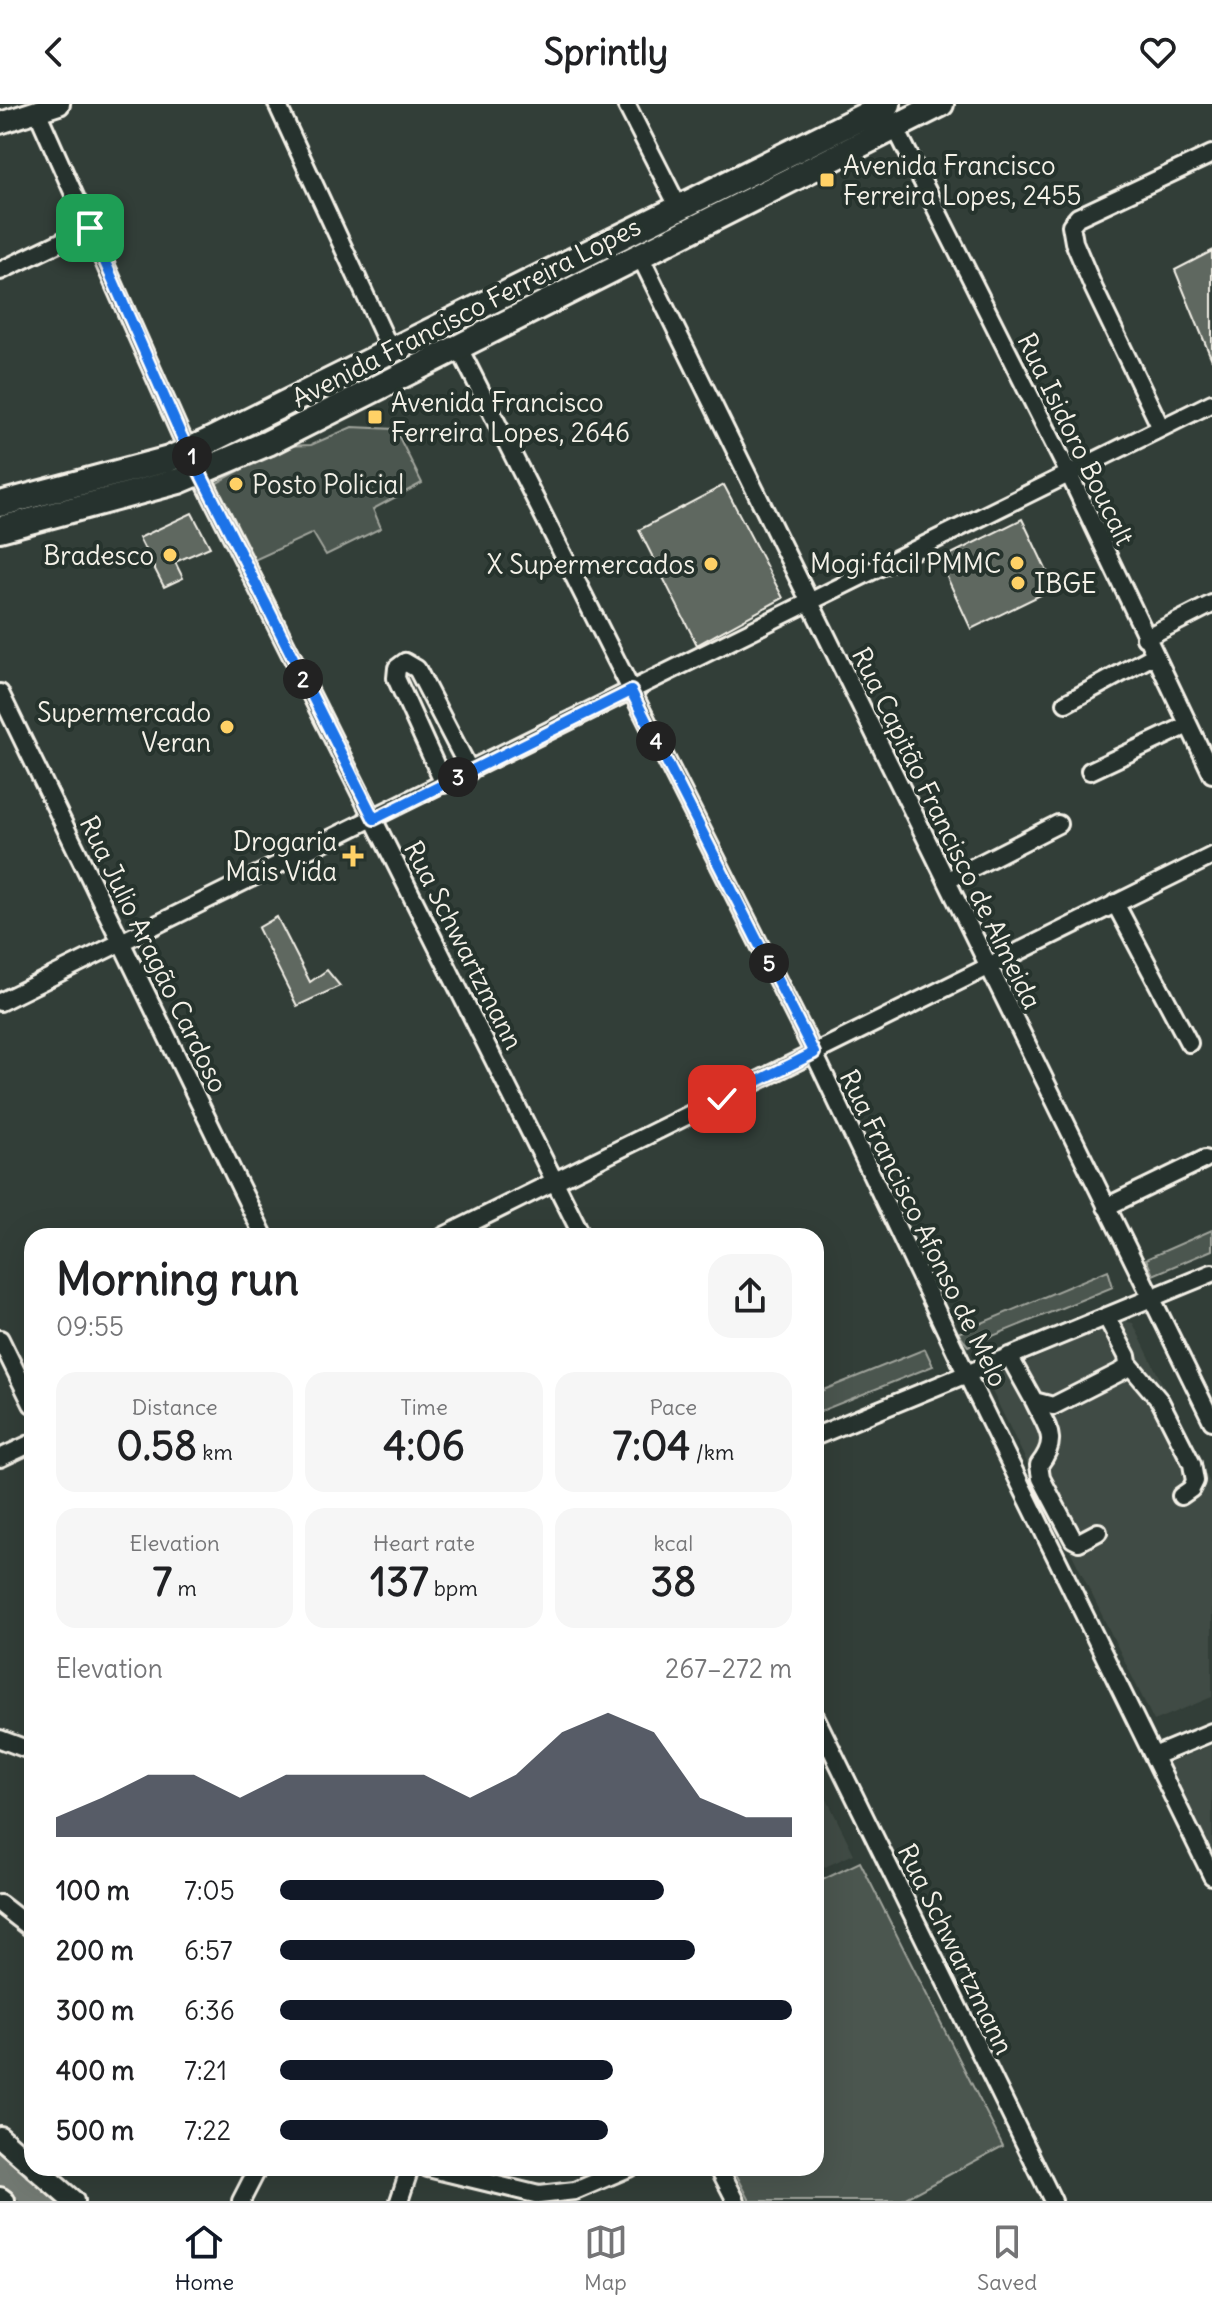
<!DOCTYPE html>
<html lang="en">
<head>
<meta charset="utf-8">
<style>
  body { margin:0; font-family:Delius,sans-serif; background:#f6f6f6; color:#202124; height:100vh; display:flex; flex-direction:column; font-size:30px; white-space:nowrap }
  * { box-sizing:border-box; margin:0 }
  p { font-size:26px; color:#757577 }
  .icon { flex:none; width:44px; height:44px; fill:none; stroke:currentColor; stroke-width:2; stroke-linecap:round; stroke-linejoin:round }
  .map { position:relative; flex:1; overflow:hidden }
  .sheet { position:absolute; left:24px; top:1124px; width:800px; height:948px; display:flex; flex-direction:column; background:#fff; border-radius:24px; box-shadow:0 8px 32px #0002 }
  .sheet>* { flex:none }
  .pin { position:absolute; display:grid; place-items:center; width:68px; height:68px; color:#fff; margin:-34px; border-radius:16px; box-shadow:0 4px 12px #0006 }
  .km { position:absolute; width:40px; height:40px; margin:-20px; border-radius:50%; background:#222; color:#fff; font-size:22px; line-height:40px; text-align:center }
  .round { display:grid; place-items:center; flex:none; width:84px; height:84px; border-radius:24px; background:#f6f6f6 }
  .summary { display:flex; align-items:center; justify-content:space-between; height:136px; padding:0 32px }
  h1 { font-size:44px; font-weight:800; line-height:60px }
  .stats { display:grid; grid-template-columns:repeat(3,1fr); gap:12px; height:136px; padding:8px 32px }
  .stats div { display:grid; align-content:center; border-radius:20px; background:#f6f6f6; text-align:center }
  .stats b { font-size:40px; font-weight:800 }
  .stats small { font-size:22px; font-weight:400 }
  .stats p { font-size:22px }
  .chart { height:224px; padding:16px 32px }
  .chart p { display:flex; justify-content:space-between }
  .chart svg { width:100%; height:144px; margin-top:8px; fill:#111827; opacity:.7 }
  ul { padding:0 32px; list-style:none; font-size:26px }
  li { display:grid; grid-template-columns:128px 96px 1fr; align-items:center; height:60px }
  li i { height:20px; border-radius:10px; background:#111827 }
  header { display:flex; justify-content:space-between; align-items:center; height:104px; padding:0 32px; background:#fff; font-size:36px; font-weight:800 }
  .tab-bar { display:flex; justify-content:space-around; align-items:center; height:112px; border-top:2px solid #e0e0e0; background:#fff; font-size:22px; color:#757577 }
  .tab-bar a { display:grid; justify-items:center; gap:4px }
  .tab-bar .current { color:#111827 }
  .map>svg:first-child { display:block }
  .built { fill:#404b44 }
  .green { fill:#4c564f; stroke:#a0a49c; stroke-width:2 }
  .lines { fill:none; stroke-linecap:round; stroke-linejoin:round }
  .river { stroke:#727972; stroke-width:30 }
  .building { fill:#5f6861; stroke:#f4f1e8; stroke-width:2 }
  .minor-casing { stroke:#f4f1e8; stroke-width:22 }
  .major-casing { stroke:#f4f1e8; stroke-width:26 }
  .highway-casing { stroke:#f4f1e8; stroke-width:30 }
  .minor { stroke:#26332d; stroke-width:16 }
  .major { stroke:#26332d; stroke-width:20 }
  .highway { stroke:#26332d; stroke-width:24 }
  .route-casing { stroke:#fff; stroke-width:16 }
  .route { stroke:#1a73e8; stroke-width:10 }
  .poi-dot { fill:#ffd166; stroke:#26332d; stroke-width:3 }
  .labels { text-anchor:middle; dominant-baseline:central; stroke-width:8; stroke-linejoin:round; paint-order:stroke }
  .poi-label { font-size:26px; fill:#f4f1e8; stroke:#26332d; text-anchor:end }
  .street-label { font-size:26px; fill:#f4f1e8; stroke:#26332d }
</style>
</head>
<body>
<header><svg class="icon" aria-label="back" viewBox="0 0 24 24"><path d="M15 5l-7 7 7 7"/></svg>Sprintly<svg class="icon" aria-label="heart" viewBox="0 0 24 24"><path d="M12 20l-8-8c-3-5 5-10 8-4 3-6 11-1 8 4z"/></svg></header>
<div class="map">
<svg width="1212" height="2097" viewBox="0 0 1212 2097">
  <rect width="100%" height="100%" fill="#323e38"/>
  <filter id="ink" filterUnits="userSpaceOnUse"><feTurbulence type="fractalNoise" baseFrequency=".0125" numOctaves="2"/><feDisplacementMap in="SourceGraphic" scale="16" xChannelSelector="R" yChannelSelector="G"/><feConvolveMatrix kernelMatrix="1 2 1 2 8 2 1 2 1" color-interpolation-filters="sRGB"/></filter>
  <g filter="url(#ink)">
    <path class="built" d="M1119,1216L1133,1219L1212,1383V1593L1154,1617L987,1277Z
      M1212,1641V1747L1168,1659Z
      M816,1673L854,1750L816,1767Z"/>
    <path class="green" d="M352,323L395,325L422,379L373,405L381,424L326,451L313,429L250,458L210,383L284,342L311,341Z
      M1212,1126V1146L1153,1171L1146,1155Z
      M1108,1166L1113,1183L968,1242L958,1229Z
      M925,1245L933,1262L816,1309V1289Z
      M860,1758L1003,2042L900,2097H750L733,2064H816V1779Z"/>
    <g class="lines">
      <path class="river" d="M0,2062L42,2097"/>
    </g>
    <path class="building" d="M1212,147V256L1175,166Z
      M724,381L783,494L697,541L639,426Z
      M192,409L210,443L175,458L183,474L164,483L139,434Z
      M1022,415L1055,484L971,525L939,456Z
      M277,813L310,878L327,866L340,882L297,902L258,824Z"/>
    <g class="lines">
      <g class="minor-casing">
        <path id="minor" d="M277,0L391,247
          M626,0L679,104
          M37,7L181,331L582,1132
          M895,23L1069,370L1212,670
          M640,152L1212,1317
          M0,167L90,124
          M458,242L814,949L966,1269L1212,1772
          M1161,324L1094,185L1074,138L1071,121L1078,113L1212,50
          M1145,534L1212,500
          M0,589L264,1132
          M1066,599L1153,552
          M1090,667L1188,621
          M444,680L396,574L397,564L405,558L417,565L470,667
          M948,776L1058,720
          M1115,799L1189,939
          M0,898L1212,299
          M1106,1103L1205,1055
          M444,1132L1212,752
          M0,1235L32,1300
          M1009,1252L1034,1297L1053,1302L1124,1266L1128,1259L1127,1252L1106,1212
          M1128,1259L1160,1297L1192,1360L1195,1377L1191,1385L1181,1392
          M1034,1297C1047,1325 1060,1334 1039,1361L1041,1374L1073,1435L1079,1438L1098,1428
          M816,1332L1212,1169
          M0,1354L32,1339
          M816,1614L1053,2097
          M0,1635L32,1647
          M1154,1652L1212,1628
          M0,1800L32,1825
          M428,2064L539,2091L575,2087L629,2064
          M719,2064L736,2097
          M241,2097L258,2064
          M399,2097L410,2064"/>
      </g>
      <g class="major-casing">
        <path id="major" d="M0,19L59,0
          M0,2033L32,2061
          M35,2064L73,2097
          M0,2094L4,2097"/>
      </g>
      <g class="highway-casing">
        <path id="highway" d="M0,400L169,355L207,338L888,0
          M0,425L179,377L268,339L941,0"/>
      </g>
      <use href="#minor" class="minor"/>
      <use href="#major" class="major"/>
      <use href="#highway" class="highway"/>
    </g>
  </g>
  <g class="lines" filter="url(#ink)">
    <g class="route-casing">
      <path id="route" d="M90,124L181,331L374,715L631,587L814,949L722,995"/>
    </g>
    <use href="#route" class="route"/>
  </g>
  <g class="poi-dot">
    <rect x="819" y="68" width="16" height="16" rx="4"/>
    <rect x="367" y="305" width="16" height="16" rx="4"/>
    <circle cx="236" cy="380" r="8"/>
    <circle cx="170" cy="451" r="8"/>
    <circle cx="1017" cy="459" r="8"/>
    <circle cx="711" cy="460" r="8"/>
    <circle cx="1018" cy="479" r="8"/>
    <circle cx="227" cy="623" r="8"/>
    <path d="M349 740h8v8h8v8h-8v8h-8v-8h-8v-8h8z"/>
  </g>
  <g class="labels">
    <g class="poi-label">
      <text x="843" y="61" text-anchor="start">Avenida Francisco<tspan x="843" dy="30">Ferreira Lopes, 2455</tspan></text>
      <text x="391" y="298" text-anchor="start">Avenida Francisco<tspan x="391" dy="30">Ferreira Lopes, 2646</tspan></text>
      <text x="252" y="380" text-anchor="start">Posto Policial</text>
      <text x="154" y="451">Bradesco</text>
      <text x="1001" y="459">Mogi fácil PMMC</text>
      <text x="695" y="460">X Supermercados</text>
      <text x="1034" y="479" text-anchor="start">IBGE</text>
      <text x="211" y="608">Supermercado<tspan x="211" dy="30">Veran</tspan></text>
      <text x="337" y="737">Drogaria<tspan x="337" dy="30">Mais Vida</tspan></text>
    </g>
    <g class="street-label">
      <text transform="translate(466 208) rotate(-27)">Avenida Francisco Ferreira Lopes</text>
      <text transform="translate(1076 335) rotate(64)">Rua Isidoro Boucalt</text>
      <text transform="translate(947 724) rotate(64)">Rua Capitão Francisco de Almeida</text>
      <text transform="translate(464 841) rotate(63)">Rua Schwartzmann</text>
      <text transform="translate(154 850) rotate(64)">Rua Julio Aragão Cardoso</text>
      <text transform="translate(924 1124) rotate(64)">Rua Francisco Afonso de Melo</text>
      <text transform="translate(956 1845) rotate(64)">Rua Schwartzmann</text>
    </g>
  </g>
</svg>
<div class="pin" style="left:90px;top:124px;background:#1e9e55"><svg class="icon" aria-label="arrive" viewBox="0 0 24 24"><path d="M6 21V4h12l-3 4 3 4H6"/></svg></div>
<div class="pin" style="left:722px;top:995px;background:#d93025"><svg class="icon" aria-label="check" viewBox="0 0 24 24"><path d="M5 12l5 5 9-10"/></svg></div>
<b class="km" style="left:192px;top:352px">1</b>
<b class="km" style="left:303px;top:575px">2</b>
<b class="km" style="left:458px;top:673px">3</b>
<b class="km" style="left:656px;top:637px">4</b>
<b class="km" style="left:769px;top:859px">5</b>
<section class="sheet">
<div class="summary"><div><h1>Morning run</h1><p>09:55</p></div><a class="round"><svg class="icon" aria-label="share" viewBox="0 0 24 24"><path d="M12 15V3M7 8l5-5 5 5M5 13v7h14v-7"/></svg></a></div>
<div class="stats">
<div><p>Distance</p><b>0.58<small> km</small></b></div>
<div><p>Time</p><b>4:06</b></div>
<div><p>Pace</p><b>7:04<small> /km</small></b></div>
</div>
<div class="stats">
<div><p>Elevation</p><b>7<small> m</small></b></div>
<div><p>Heart rate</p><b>137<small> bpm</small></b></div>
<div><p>kcal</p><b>38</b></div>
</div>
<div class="chart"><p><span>Elevation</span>267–272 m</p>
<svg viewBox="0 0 160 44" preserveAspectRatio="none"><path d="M0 44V38L10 32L20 25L30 25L40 32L50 25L60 25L70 25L80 25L90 32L100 25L110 12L120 6L130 12L140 32L150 38L160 38V44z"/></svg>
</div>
<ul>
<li><b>100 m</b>7:05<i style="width:75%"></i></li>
<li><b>200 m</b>6:57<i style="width:81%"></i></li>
<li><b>300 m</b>6:36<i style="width:100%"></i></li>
<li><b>400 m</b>7:21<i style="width:65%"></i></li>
<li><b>500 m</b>7:22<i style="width:64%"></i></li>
</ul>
</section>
</div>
<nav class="tab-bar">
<a class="current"><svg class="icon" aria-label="home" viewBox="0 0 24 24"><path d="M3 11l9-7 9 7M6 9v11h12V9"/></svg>Home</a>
<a><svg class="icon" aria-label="map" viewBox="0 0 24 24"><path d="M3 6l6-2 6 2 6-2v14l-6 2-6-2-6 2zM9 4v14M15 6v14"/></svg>Map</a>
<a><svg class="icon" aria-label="saved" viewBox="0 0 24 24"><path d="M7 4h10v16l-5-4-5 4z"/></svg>Saved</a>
</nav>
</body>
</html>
